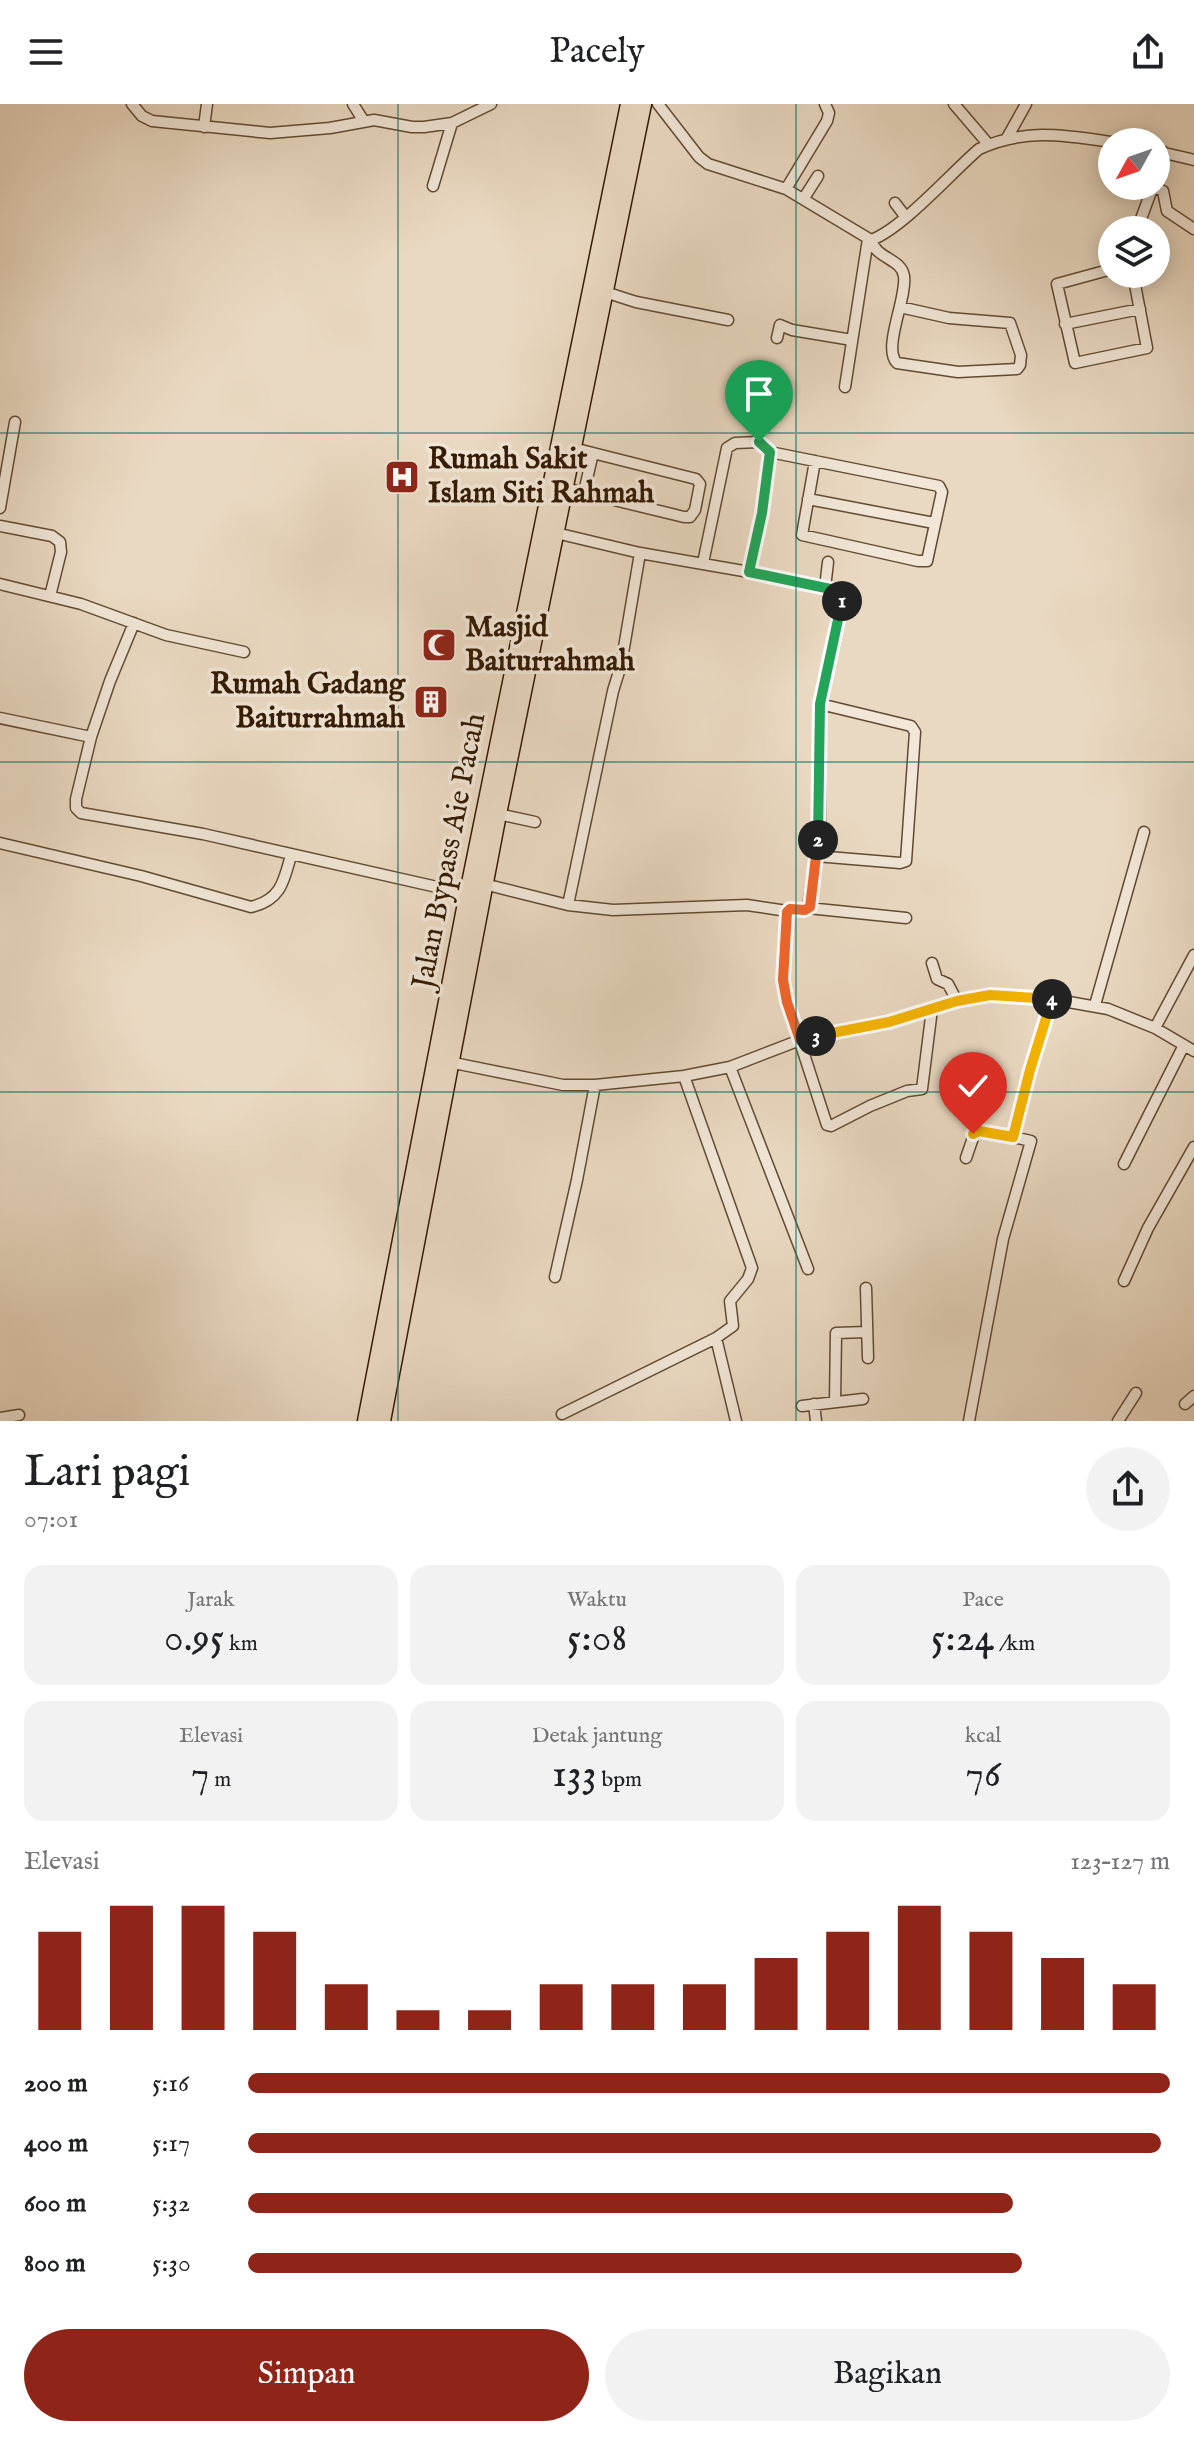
<!DOCTYPE html>
<html lang="id">
<head>
<meta charset="utf-8">
<style>
  body { margin:0; font-family:"IM FELL English",serif; background:#f2f2f2; color:#202124; height:100vh; display:flex; flex-direction:column; font-size:30px; white-space:nowrap }
  * { box-sizing:border-box; margin:0 }
  p { font-size:26px; color:#757577 }
  .icon { flex:none; width:44px; height:44px; fill:none; stroke:currentColor; stroke-width:2; stroke-linecap:round; stroke-linejoin:round }
  .map { position:relative; height:1317px; overflow:hidden }
  .drawer { display:flex; flex-direction:column; background:#fff; flex:1 }
  .drawer>* { flex:none }
  .needle { width:52px; rotate:230deg }
  .tools { position:absolute; left:1098px; top:24px; display:grid; gap:16px }
  .tools a { display:grid; place-items:center; width:72px; height:72px; border-radius:50%; background:#fff; box-shadow:0 4px 20px #0003; font-size:40px }
  .pin { position:absolute; display:grid; place-items:center; width:68px; height:68px; color:#fff; margin:-82px -34px; border-radius:50% 50% 50% 0; rotate:-45deg; box-shadow:0 0 8px #0007 }
  .pin .icon { rotate:45deg }
  .km { position:absolute; width:40px; height:40px; margin:-20px; border-radius:50%; background:#222; color:#fff; font-size:22px; line-height:40px; text-align:center }
  .round { display:grid; place-items:center; flex:none; width:84px; height:84px; border-radius:42px; background:#f2f2f2 }
  .headline { display:flex; align-items:center; justify-content:space-between; height:136px; padding:0 24px }
  h1 { font-size:44px; font-weight:600; line-height:60px }
  .metrics { display:grid; grid-template-columns:repeat(3,1fr); gap:12px; height:136px; padding:8px 24px }
  .metrics div { display:grid; align-content:center; border-radius:20px; background:#f2f2f2; text-align:center }
  .metrics b { font-size:40px; font-weight:600 }
  .metrics small { font-size:22px; font-weight:400 }
  .metrics p { font-size:22px }
  .chart { height:224px; padding:16px 24px }
  .chart p { display:flex; justify-content:space-between }
  .chart svg { width:100%; height:144px; margin-top:8px; stroke:#8f2418; stroke-width:6 }
  .cta { display:flex; gap:16px; margin-top:auto; padding:16px 24px }
  .cta a { flex:1; height:92px; border-radius:48px; background:#8f2418; color:#fff; font-size:32px; font-weight:600; line-height:92px; text-align:center }
  .cta a+a { background:#f2f2f2; color:#202124 }
  ul { padding:0 24px; list-style:none; font-size:26px }
  li { display:grid; grid-template-columns:128px 96px 1fr; align-items:center; height:60px }
  li i { height:20px; border-radius:10px; background:#8f2418 }
  header { display:flex; justify-content:space-between; align-items:center; height:104px; padding:0 24px; background:#fff; font-size:36px; font-weight:600 }
  .map>svg:first-child { display:block }
  .lines { fill:none; stroke-linecap:round; stroke-linejoin:round }
  .minor-casing { stroke:#614a31; stroke-width:13 }
  .trunk-casing { stroke:#331a01; stroke-width:19 }
  .minor { stroke:#f1e6d7; stroke-width:10 }
  .trunk { stroke:#ead9c2; stroke-width:16 }
  .split-1-casing { stroke:#fff; stroke-width:16 }
  .split-2-casing { stroke:#fff; stroke-width:16 }
  .split-3-casing { stroke:#fff; stroke-width:16 }
  .split-4-casing { stroke:#fff; stroke-width:16 }
  .split-5-casing { stroke:#fff; stroke-width:16 }
  .split-1 { stroke:#22a559; stroke-width:10 }
  .split-2 { stroke:#22a559; stroke-width:10 }
  .split-3 { stroke:#f0652b; stroke-width:10 }
  .split-4 { stroke:#f5b400; stroke-width:10 }
  .split-5 { stroke:#f5b400; stroke-width:10 }
  .grid { fill:none; stroke:#0f766e; stroke-width:2; stroke-opacity:0.55 }
  .labels { text-anchor:middle; dominant-baseline:central; stroke-width:7; stroke-linejoin:round; paint-order:stroke }
  .poi-label { font-size:30px; font-weight:bold; fill:#331a01; stroke:#f1e6d7; text-anchor:start }
  .street-label { font-size:30px; fill:#331a01; stroke:#f1e6d7 }
</style>
</head>
<body>
<header><svg class="icon" aria-label="menu" viewBox="0 0 24 24"><path d="M4 6h16M4 12h16M4 18h16"/></svg>Pacely<svg class="icon" aria-label="share" viewBox="0 0 24 24"><path d="M12 15V3M7 8l5-5 5 5M5 13v7h14v-7"/></svg></header>
<div class="map">
<svg width="1194" height="1317" viewBox="0 0 1194 1317">
  <rect width="100%" height="100%" fill="#ead9c2"/>
  <filter id="stains"><feTurbulence type="fractalNoise" baseFrequency=".0025" numOctaves="4"/><feColorMatrix values="0 0 0 0 .2 0 0 0 0 .09 0 0 0 0 .02 0 0 0 .5 -.17"/></filter>
  <radialGradient id="worn" r=".72"><stop offset=".6" stop-color="#630" stop-opacity="0"/><stop offset="1" stop-color="#630" stop-opacity=".3"/></radialGradient>
  <g class="lines">
    <g class="minor-casing">
      <path id="minor" d="M132,0L142,12L152,17L270,29L330,24L374,16L412,23H424L452,19L491,0
        M353,0L363,16
        M658,0L699,53L708,60L786,85L871,136C902,125 951,69 979,45C1026,24 1063,31 1112,38
        M954,0L989,41
        M204,23L207,0
        M1007,34L1026,0
        M1156,47L1194,56
        M1156,74L1164,48
        M433,82L452,19
        M1153,82L1163,87L1167,107L1194,125
        M786,85L827,17L829,9L825,0
        M804,94L818,72
        M895,99L905,112
        M1137,126L1153,82
        M871,136C876,155 901,154 904,172C907,195 882,244 897,259L958,268L1017,265L1020,261L1021,251L1010,219L949,214L900,203
        M1112,165L1057,180L1075,259L1147,244L1133,170
        M605,188L636,198L728,216
        M1065,220L1140,205
        M777,234L780,221L792,226L852,236
        M845,283L868,135
        M565,384L684,413H690L695,406L700,380L696,375L573,344
        M584,388L593,349
        M808,395L934,419
        M0,404L15,318
        M0,422L52,432L60,438L61,448L50,492
        M556,429L640,449
        M703,459L727,344L735,339L759,338L770,348
        M749,468L762,409L770,348L939,382L942,388L927,457H918L802,431L815,357
        M0,480L81,500L166,531L244,548
        M825,484L828,458
        M0,614L91,633L76,695V704L81,709L203,730L468,790
        M91,633L110,577L134,519
        M498,710L535,718
        M0,739L141,772L251,803C281,796 284,777 291,751
        M816,752L900,759L906,757L915,628L911,622L820,600
        M484,780L568,801L613,806L747,801L787,807L808,804L820,724V600L842,488L749,468L640,449L621,561L613,587L568,801
        M808,804L906,814
        M787,807L783,876L787,898L827,1021L831,1022L870,1002L907,987L922,985L932,905
        M932,859L937,875L948,880L957,897
        M1095,901L1144,728
        M1155,924L1194,851
        M449,958L563,981H595L684,972L730,963L800,936L889,918L957,897L990,891L1052,895L1108,905L1155,924L1194,947
        M730,963L808,1165
        M966,1054L975,1028L1013,1033
        M1124,1060L1184,941
        M555,1173L577,1076L595,981
        M1124,1177L1148,1124L1194,1043
        M866,1184L868,1254
        M716,1234L736,1317
        M835,1298L836,1229L867,1228
        M814,1300L816,1317
        M1185,1300L1194,1292
        M802,1302L863,1295
        M562,1310L716,1234L733,1222L730,1197L748,1175L752,1164L684,972
        M0,1314L19,1311
        M969,1317L1003,1135L1031,1037L1013,1033L1030,966L1052,895
        M1118,1317L1136,1289"/>
    </g>
    <g class="trunk-casing">
      <path id="trunk" d="M366,1317L467,794L629,0
        M382,1317L498,710L643,0"/>
    </g>
    <use href="#minor" class="minor"/>
    <use href="#trunk" class="trunk"/>
  </g>
  <g class="lines">
    <g class="split-1-casing">
      <path id="split-1" d="M759,338L770,348L762,409L749,468L840,487L843,490L842,497"/>
    </g>
    <g class="split-2-casing">
      <path id="split-2" d="M818,736L820,600L842,497"/>
    </g>
    <g class="split-3-casing">
      <path id="split-3" d="M816,932L800,936L787,898L783,876L787,808L790,805L805,806L810,803L818,736"/>
    </g>
    <g class="split-4-casing">
      <path id="split-4" d="M816,932L889,918L957,897L990,891L1052,895"/>
    </g>
    <g class="split-5-casing">
      <path id="split-5" d="M973,1030L979,1027L1013,1033L1030,966L1052,895"/>
    </g>
    <use href="#split-1" class="split-1"/>
    <use href="#split-2" class="split-2"/>
    <use href="#split-3" class="split-3"/>
    <use href="#split-4" class="split-4"/>
    <use href="#split-5" class="split-5"/>
  </g>
  <path class="grid" d="M398,0V1317M796,0V1317M0,329H1194M0,658H1194M0,988H1194"/>
  <defs>
    <g id="hospital-square" transform="scale(1.8)"><rect x="-9" y="-9" width="18" height="18" rx="4" fill="#8f2418" stroke="#f1e6d7"/><path d="M-5-5h3v3.5h4V-5h3V5h-3V1.5h-4V5h-3Z" fill="#fff"/></g>
    <g id="mosque-square" transform="scale(1.8)"><rect x="-9" y="-9" width="18" height="18" rx="4" fill="#8f2418" stroke="#f1e6d7"/><path d="M3.5-4.9A6 6 0 1 0 3.5 4.9A5 5 0 1 1 3.5-4.9Z" fill="#fff"/></g>
    <g id="building-square" transform="scale(1.8)"><rect x="-9" y="-9" width="18" height="18" rx="4" fill="#8f2418" stroke="#f1e6d7"/><path d="M-4-6H4V6H1V3H-1V6H-4ZM-2.5-4.3h1.7v1.8h-1.7ZM.8-4.3h1.7v1.8H.8ZM-2.5-1h1.7V.8h-1.7ZM.8-1h1.7V.8H.8Z" fill="#fff"/></g>
  </defs>
  <g fill-rule="evenodd">
    <use href="#hospital-square" x="402" y="373"/>
    <use href="#mosque-square" x="439" y="541"/>
    <use href="#building-square" x="431" y="598"/>
  </g>
  <g class="labels">
    <g class="poi-label">
      <text x="428" y="356">Rumah Sakit<tspan x="428" dy="34">Islam Siti Rahmah</tspan></text>
      <text x="465" y="524">Masjid<tspan x="465" dy="34">Baiturrahmah</tspan></text>
      <text x="405" y="581" text-anchor="end">Rumah Gadang<tspan x="405" dy="34">Baiturrahmah</tspan></text>
    </g>
    <g class="street-label">
      <text transform="translate(450 747) rotate(-79)">Jalan Bypass Aie Pacah</text>
    </g>
  </g>
  <rect width="100%" height="100%" filter="url(#stains)"/>
  <rect width="100%" height="100%" fill="url(#worn)"/>
</svg>
<div class="tools">
<a><svg class="needle" viewBox="-14 -14 28 28"><path d="M0-13l5 13h-10z" fill="#e53935"/><path d="M0 13l5-13h-10z" fill="#757577"/></svg></a>
<a><svg class="icon" aria-label="layers" viewBox="0 0 24 24"><path d="M12 4l9 5-9 5-9-5zM3 14l9 5 9-5"/></svg></a>
</div>
<div class="pin" style="left:759px;top:338px;background:#1e9e55"><svg class="icon" aria-label="arrive" viewBox="0 0 24 24"><path d="M6 21V4h12l-3 4 3 4H6"/></svg></div>
<div class="pin" style="left:973px;top:1030px;background:#d93025"><svg class="icon" aria-label="check" viewBox="0 0 24 24"><path d="M5 12l5 5 9-10"/></svg></div>
<b class="km" style="left:842px;top:497px">1</b>
<b class="km" style="left:818px;top:736px">2</b>
<b class="km" style="left:816px;top:932px">3</b>
<b class="km" style="left:1052px;top:895px">4</b>
</div>
<section class="drawer">
<div class="headline"><div><h1>Lari pagi</h1><p>07:01</p></div><a class="round"><svg class="icon" aria-label="share" viewBox="0 0 24 24"><path d="M12 15V3M7 8l5-5 5 5M5 13v7h14v-7"/></svg></a></div>
<div class="metrics">
<div><p>Jarak</p><b>0.95<small> km</small></b></div>
<div><p>Waktu</p><b>5:08</b></div>
<div><p>Pace</p><b>5:24<small> /km</small></b></div>
</div>
<div class="metrics">
<div><p>Elevasi</p><b>7<small> m</small></b></div>
<div><p>Detak jantung</p><b>133<small> bpm</small></b></div>
<div><p>kcal</p><b>76</b></div>
</div>
<div class="chart"><p><span>Elevasi</span>123–127 m</p>
<svg viewBox="0 0 160 44" preserveAspectRatio="none"><path d="M5 44V14M15 44V6M25 44V6M35 44V14M45 44V30M55 44V38M65 44V38M75 44V30M85 44V30M95 44V30M105 44V22M115 44V14M125 44V6M135 44V14M145 44V22M155 44V30"/></svg>
</div>
<ul>
<li><b>200 m</b>5:16<i style="width:100%"></i></li>
<li><b>400 m</b>5:17<i style="width:99%"></i></li>
<li><b>600 m</b>5:32<i style="width:83%"></i></li>
<li><b>800 m</b>5:30<i style="width:84%"></i></li>
</ul>
<div class="cta"><a>Simpan</a><a>Bagikan</a></div>
</section>
</body>
</html>
